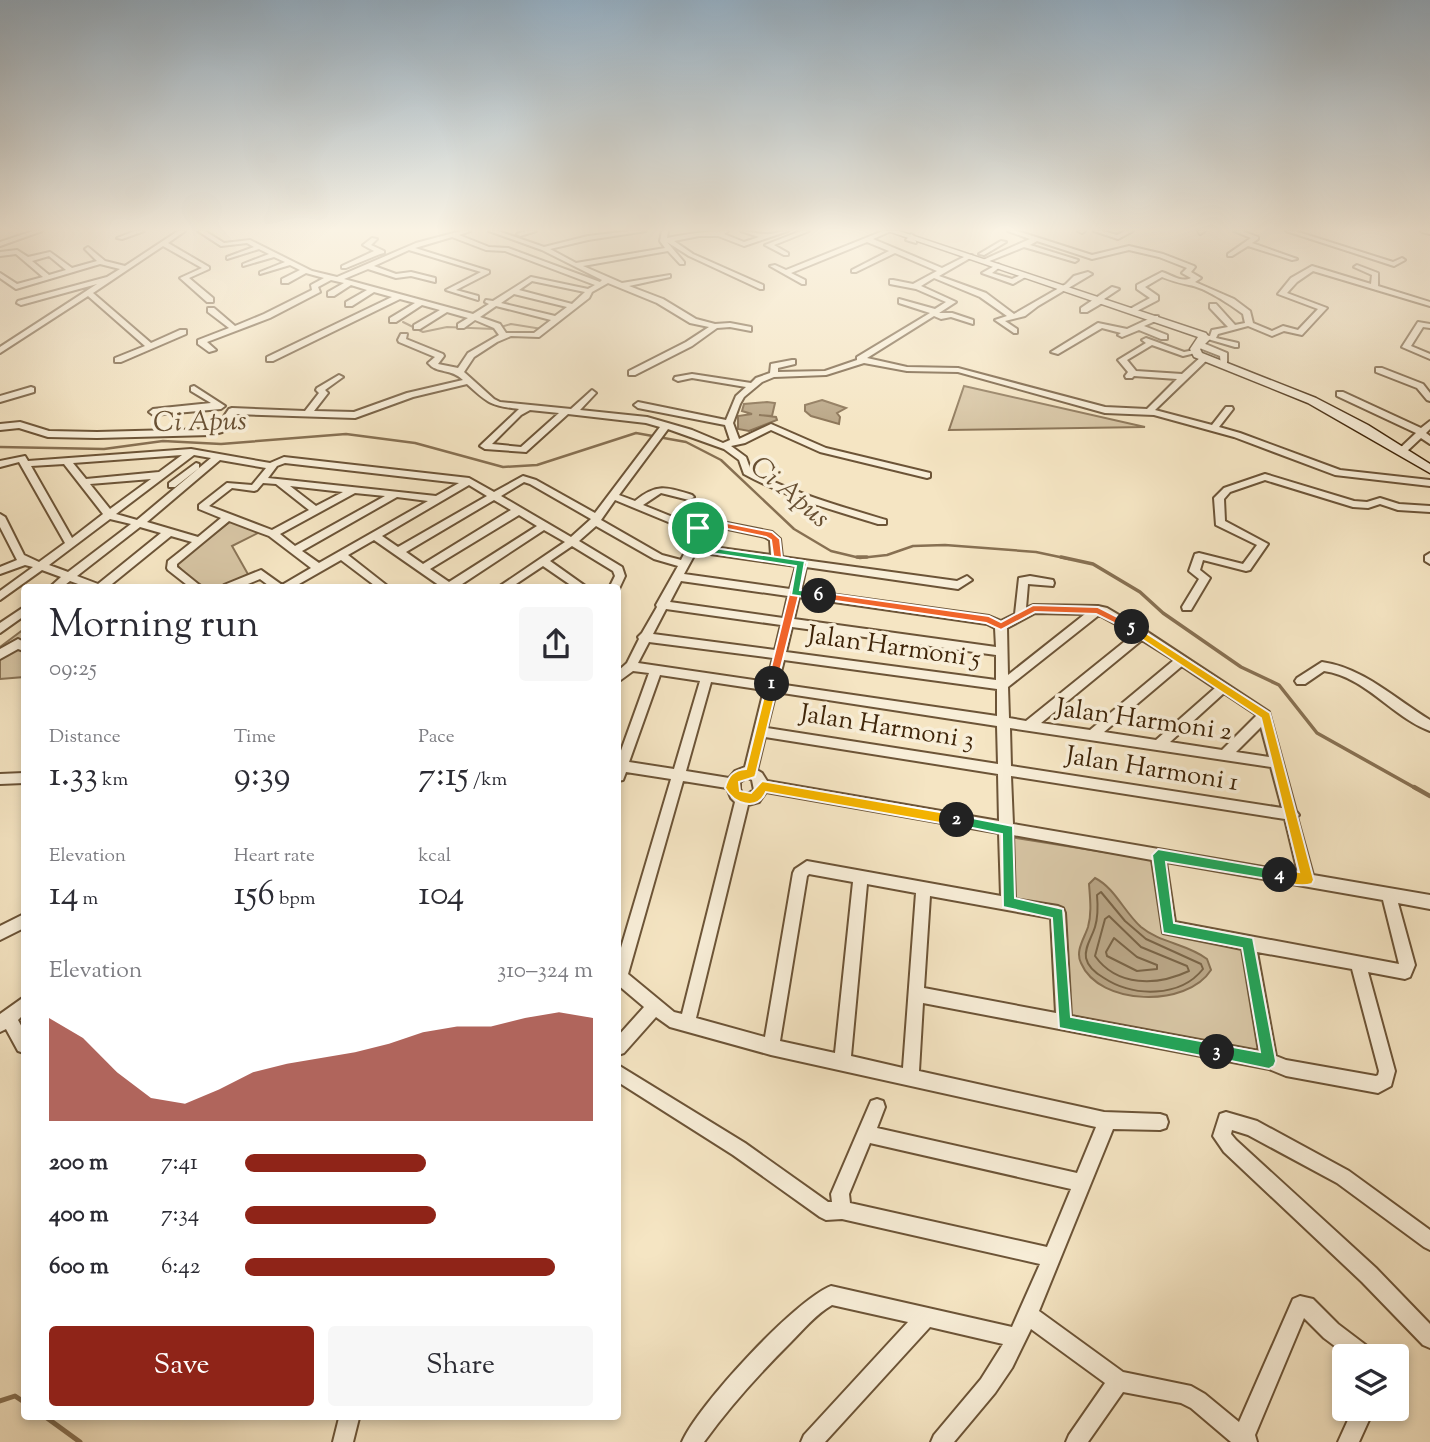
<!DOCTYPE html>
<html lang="en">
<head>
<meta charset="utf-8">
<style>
  body { margin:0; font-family:"Sorts Mill Goudy",serif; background:#f7f7f7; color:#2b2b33; height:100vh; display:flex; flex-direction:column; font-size:26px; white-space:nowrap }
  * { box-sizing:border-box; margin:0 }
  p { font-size:23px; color:#7c7c81 }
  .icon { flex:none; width:38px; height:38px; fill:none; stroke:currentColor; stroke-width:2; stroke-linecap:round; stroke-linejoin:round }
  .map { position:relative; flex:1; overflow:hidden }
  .sheet { position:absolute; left:21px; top:584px; width:600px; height:836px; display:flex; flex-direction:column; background:#fff; border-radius:7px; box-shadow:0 4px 10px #0003 }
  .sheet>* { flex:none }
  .buttons { position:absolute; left:1332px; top:1344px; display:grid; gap:14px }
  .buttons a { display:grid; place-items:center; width:77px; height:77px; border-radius:7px; background:#fff; box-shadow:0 4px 10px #0003; font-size:35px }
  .pin { position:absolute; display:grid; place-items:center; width:60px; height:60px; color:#fff; margin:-30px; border:4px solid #fff; border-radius:50%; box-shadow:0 2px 7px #0007 }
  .km { position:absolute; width:35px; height:35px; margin:-18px; border-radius:50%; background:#222; color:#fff; font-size:19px; line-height:35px; text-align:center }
  .round { display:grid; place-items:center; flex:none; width:74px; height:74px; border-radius:7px; background:#f7f7f7 }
  .headline { display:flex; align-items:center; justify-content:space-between; height:119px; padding:0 28px }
  h1 { font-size:38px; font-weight:600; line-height:52px }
  .stats { display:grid; grid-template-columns:repeat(3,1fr); gap:10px; height:119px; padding:7px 28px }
  .stats div { display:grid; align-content:center }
  .stats b { font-size:35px; font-weight:600 }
  .stats small { font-size:19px; font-weight:400 }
  .stats p { font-size:19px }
  .chart { height:196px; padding:14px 28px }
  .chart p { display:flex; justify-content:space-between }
  .chart svg { width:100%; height:126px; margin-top:7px; fill:#8f2418; opacity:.7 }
  .button { display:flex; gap:14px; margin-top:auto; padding:14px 28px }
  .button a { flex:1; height:80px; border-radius:7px; background:#8f2418; color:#fff; font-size:28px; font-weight:600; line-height:80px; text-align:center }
  .button a+a { background:#f7f7f7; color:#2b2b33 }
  ul { padding:0 28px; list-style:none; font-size:23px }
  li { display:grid; grid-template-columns:112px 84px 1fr; align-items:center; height:52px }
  li i { height:18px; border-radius:9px; background:#8f2418 }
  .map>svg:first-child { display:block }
  .green { fill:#d6c4a3; stroke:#8a7456; stroke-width:2 }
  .water { fill:#b7a383; stroke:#877052; stroke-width:2 }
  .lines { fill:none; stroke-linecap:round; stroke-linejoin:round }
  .shore { stroke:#7a6446; stroke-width:2 }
  .stream-far4 { stroke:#877052; stroke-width:2 }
  .stream-far3 { stroke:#877052; stroke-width:2.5 }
  .stream-far2 { stroke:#877052; stroke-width:3.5 }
  .stream-far1 { stroke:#877052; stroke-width:4.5 }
  .stream { stroke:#877052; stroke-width:5 }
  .street-casing { stroke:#6c5437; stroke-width:4 }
  .secondary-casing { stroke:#3e2408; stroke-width:3 }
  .street { fill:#f8eed8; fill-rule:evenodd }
  .secondary { fill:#f8eed8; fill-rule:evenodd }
  .split-1 { fill:#f0652b; stroke:#fff; stroke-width:2 }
  .split-2 { fill:#f5b400; stroke:#fff; stroke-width:2 }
  .split-3 { fill:#22a559; stroke:#fff; stroke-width:2 }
  .split-4 { fill:#22a559; stroke:#fff; stroke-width:2 }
  .split-5 { fill:#f5b400; stroke:#fff; stroke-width:2 }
  .split-6 { fill:#f0652b; stroke:#fff; stroke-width:2 }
  .split-7 { fill:#22a559; stroke:#fff; stroke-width:2 }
  .labels { text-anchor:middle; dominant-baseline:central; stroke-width:7; stroke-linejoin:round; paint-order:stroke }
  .street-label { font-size:26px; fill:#3e2408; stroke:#f8eed8 }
  .water-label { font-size:28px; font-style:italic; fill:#685033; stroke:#f8eed8 }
</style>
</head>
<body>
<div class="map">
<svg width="1430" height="1442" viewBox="0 0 1430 1442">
  <rect width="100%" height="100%" fill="#f5e5c3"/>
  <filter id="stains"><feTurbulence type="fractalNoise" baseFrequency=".00286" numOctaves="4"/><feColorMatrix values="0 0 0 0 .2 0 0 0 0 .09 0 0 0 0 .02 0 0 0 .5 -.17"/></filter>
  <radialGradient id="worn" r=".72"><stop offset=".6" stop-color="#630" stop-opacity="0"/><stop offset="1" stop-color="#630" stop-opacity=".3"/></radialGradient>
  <path class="green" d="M964,386L1145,427L949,430Z
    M231,521L264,530L232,546L249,576C216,591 202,595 176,564Z
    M24,629V677L0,679V647Z
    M1010,837L1154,860L1164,929L1243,946L1262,1054L1070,1015L1064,911L1011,902Z"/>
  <path class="water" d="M822,400L846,408L837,413L840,417L839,424L811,416L805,411V405Z
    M767,402L775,403L772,416L759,415L776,417L777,420L749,431L738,429V416L752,414L742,411L744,404Z
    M1095,878C1115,888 1124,912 1141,927C1160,943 1188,944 1207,959L1211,970C1187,1008 1099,1006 1081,963C1075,951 1084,939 1088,927C1092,913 1090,898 1089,884Z"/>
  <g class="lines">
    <path class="shore" d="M1101,892L1125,921L1146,939L1201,964L1203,969C1180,998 1133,997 1104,978C1097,974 1088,967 1086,958C1084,948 1092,937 1095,927C1098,917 1098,906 1097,895Z
      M1109,916L1141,947L1187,966L1189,971C1157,986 1117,987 1095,956L1105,919Z
      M1114,938L1137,957L1157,965V969L1137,971L1107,956L1106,952Z"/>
    <path class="stream-far4" d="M403,322L423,332L447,327L494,329L511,324L542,329"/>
    <path class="stream-far3" d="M0,447L104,449L163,441L221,444L346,434L415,443L503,467L537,465L636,433L686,442L721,460L794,529L831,551L860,558L887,555L913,546L945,545L1036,552L1069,559"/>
    <path class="stream-far2" d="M857,557H867
      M1061,557L1093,564L1140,592L1163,613L1241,667L1279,685L1317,733L1417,789"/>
    <path class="stream-far1" d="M1414,787L1430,796"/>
    <path class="stream" d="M0,1401L15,1396L24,1402
      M47,1418L80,1442"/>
    <g class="street-casing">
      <path id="street" d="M33,231H42L0,246V242Z
        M135,231H144L122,239L117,238Z
        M178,231H185L168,243L209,267V269L189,278L213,298V302H207L180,278L202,268L163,246L93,293L151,343L180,330H186V334L121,362H115V358L145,346L88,296L0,353V347L97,284L21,305L17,303L18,301L107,277L120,269L100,264L16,289L0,278V273L17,284L43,277L16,254L0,256V252L17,250L28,257L50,252L72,268L97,261L85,249L88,247L105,261L125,266ZM49,256L66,270L49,275L32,261Z
        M198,231H205L224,243L250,240L312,271L337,277L416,243L461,231H470L459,235L489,247L508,248L600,282L602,280L542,250L489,231H498L544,247L588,236L630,231H646L588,240L550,249L576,263L665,248L660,241L662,231H668L667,238C687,234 708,231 728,231L724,234L744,242L759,237L741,231C749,231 757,234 765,234C772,235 780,231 788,231L744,246L718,236H699L674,241L693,254L763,285V289H760L689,256L667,242L684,262V264H680L668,251L583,266L622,283L670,275V277L629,286L663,299L696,319L715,324L730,323L751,327V331L730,327L717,328L692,346L635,375H629V371L686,342L709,327L690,323L657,303L608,283L592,292L589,298L539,337L511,336L497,342L474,357L464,372L494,399L500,402L571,409L592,390L596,393L580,410L647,417L692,430L723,443L730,440L725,425L638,408L634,405L638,402L726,420L736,396L746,387L692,378L678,381L674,379L675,377L692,374L751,383L756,378L770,373L771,364L792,360H795V364L778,368V372L825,371L857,360V357L930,313L899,303V299L935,309L946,302L916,289L890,284V280H893L913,284L937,271L895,253L856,272H852V270L889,251L867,242L791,273L805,280V284H802L770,266L775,265L786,270L883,231H891L873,239L942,268L968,255H972V257L939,276L986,293L1014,314L1066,284L1074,276L1088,272L1092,274L1038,306L1025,316L1005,321L1017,329V333H1014L995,320L1007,316L980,297L934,278L921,286L956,302L939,313H952L973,320V324L951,317L941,319L934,316L867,358L907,367L958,368L1105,407L1147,409L1177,379L1134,376L1132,378H1126L1125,376L1128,372L1118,360L1146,343L1142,340L1146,338L1184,352L1195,350L1199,352L1183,356L1152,345L1127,360L1136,371L1182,374L1202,356L1209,358L1155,410L1212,425L1226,407H1232L1233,409L1219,427L1240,433L1340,470L1430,480V486L1335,475L1234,437L1154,415L1105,413L958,372L907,371L864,363L826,375L774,377L762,382L744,397L740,404L733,423L739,439L771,424L826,448L930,473V477L927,478L820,452L771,430L745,443L731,446L746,457L751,471C794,493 839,506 886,520V524H878C832,510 786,497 744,474L739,460L724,449L668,429L619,495L635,501C657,483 667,487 692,495L694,497L689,500L661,493L643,505L695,526L707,519L772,532L780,539L782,557L957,581L967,576L972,580L958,589L806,567L801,590L989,616L1001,621L1015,614L1019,578L1030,576L1053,580L1054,583L1053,586L1028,584L1026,608L1033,605L1098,606L1107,608L1146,631L1269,712L1296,811L1299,815L1297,817L1313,875L1430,895V909L1398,903L1415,965L1410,977L1405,979L1368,972L1395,1071L1391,1086L1378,1093L1286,1076L1269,1069L923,1003L919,1071L1104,1112L1160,1114L1166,1116L1168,1122L1166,1128L1160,1130L1113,1129L1039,1311L1123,1372L1191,1386L1205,1394L1239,1422L1293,1299L1300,1296L1313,1299L1338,1324L1371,1349L1374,1356H1348L1324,1338L1304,1318L1255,1435L1257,1442H1231L1191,1408L1181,1403L1123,1392L1088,1442H1066L1069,1435L1105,1383L1031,1329L1012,1368L995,1393L954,1442H931L934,1435L981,1379L1003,1344L930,1327L825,1442H801L804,1435L908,1322L832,1305C816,1314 804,1329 791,1342C760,1373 730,1406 704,1442H682C697,1406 795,1300 831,1286L1012,1327L1040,1264L842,1219L826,1220L820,1217L733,1155L618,1082V1065L745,1143L828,1202H832L831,1194L871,1101L877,1099L883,1101L885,1107L877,1128L1077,1173L1096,1127L771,1055L670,1027L656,1017L624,1053L618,1055V1036L644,1007L618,985V958L671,779L626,772L623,780L618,781V759L649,673L633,671L618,682V671L627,663L639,639L638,637L642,633L657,607L656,605L678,566L654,559L596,526L579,541L622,567L625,576L618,591V588H609L615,576L613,571L572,546L550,561L588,588H575L543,566L510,588H497L565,542L544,530L456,588H443L374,540L348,555L390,588H378L341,560L292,588H272L260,579L238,588H223L224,585L261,570L282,585L311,568L269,536L229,521L177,564V567L203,588H191L168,570L167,568L168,561L192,542L171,536L107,588H89L70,581L61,588H49L61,577L42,570L0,600V591L33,567L25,565L0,574V567L17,560L0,527V514L5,517L24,555L39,562L65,543L19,462L0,467V461L25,456L28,461L191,449L270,463L284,457L469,478L494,492L523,476L536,480L595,513L660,427L646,423L568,414L526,452L485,449L480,446L482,444L519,409C491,406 488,403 467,384L413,397L355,418L235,414L222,432L211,435L97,438L48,437L19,428L0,430V424L20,422L49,431L97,432L211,429L216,428L229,409L232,408L305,411L319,393L316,390L317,388L339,375L343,377L325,390L328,393L314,411L354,412L407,393L463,380C451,368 437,374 428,363L435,357L399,342L398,340L401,334H407L406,339L443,354L444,356L438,364L458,368L468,353L499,335L494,328L475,320L464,328H458V324L468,318L447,312L420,329H414V325L440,310L422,305L396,322H390V318L415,303L400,299L273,361H267V357L392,297L374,292L352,306H346V302L367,290L351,285L334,296H328V292L344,283L331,280L318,287L320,292L270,318L207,342L216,350L209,352L198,344V340L229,328L208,312V308H214L235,326L264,314L312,290L311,285L324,278L306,273L288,283H282V279L300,270L290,265L260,274V272L285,262L274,257L243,266V264L269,254L259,249L227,259V257L254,247L247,243L221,246ZM452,237L486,250L505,251L595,285L588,289L531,277L493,301L486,300L485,302L489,304L473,314L344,279L368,269L396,278L411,276L435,282V278L411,272L396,274L374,266L409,250L481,272L446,290L478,300V296L456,290L489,273V271L415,248ZM532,281L585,292L572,304L519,290ZM514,294L567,307L555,316L501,303ZM496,306L551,320L534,333H506L500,324L480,317ZM530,410L559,413L521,447L492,444L521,415ZM182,455L159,472L86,479L73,463ZM194,455L211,458L137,520L116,514ZM220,460L266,468L252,485L227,483L199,505V509L221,518L198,537L147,522ZM285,463L459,483L436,496L268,478L277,466ZM64,464L103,514L72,538L31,466ZM151,479L110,509L90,484ZM524,482L530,484L591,519L571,537L501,496ZM263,483L276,484L309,510L272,530L209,506L232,488L254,491L257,490ZM469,485L487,496L398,547L382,536ZM290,486L343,492L316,506ZM355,493L385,496L295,546L280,534ZM397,497L428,501L319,563L302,551ZM494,500L511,510L423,564L406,552ZM615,500L695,533L681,560L662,555L601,520ZM519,515L537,526L449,582L430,569ZM110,519L131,524L68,572L49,565ZM709,525L765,537L770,540L771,555L699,545L706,532L704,529ZM140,527L161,533L98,584L77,576ZM696,552L796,566L790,589L684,574ZM681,581L788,596L783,618L670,602ZM799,597L987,624L995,628L996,647L794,619ZM666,609L781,625L775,650L653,634ZM1035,613L1085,614L1008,675L1007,628ZM1099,615L1134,634L1026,721L1009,718L1008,687ZM792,627L996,655V680L786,652ZM1142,640L1174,660L1090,730L1041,723ZM649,642L773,658L767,682L638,663ZM784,660L997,689V716L778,684ZM1182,666L1215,688L1156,740L1104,732ZM660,675L700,681L674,769L629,762ZM711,682L764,690L745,767L735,771L729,778L686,771ZM776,692L997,726L998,764L767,728ZM1224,693L1257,715L1222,750L1170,742ZM1261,727L1269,757L1236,752ZM1010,728L1271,767L1282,808L1011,766ZM765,737L998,774L999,821L767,781L762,773L757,770ZM1011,776L1285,819L1298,873L1013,824ZM747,777L752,780L754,790L748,794L742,793L740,789V782ZM683,781L727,788L731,798L735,802L682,1014L674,1012L628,974ZM766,792L999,833L1001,896L807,861L795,869L793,873L765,1037L696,1018L748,805L759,802ZM1013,835L1152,860L1163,933L1242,949L1259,1051L1071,1016L1065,913L1063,908L1058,906L1015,899ZM1166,862L1383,900L1399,964L1175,922ZM809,874L853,882L835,1053L780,1041L807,876ZM867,884L916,893L903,1068L851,1056ZM930,896L1051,918L1056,1013L924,988ZM1257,952L1352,969L1379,1071L1378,1075L1376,1076L1286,1060L1276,1056ZM870,1143L1071,1189L1047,1247L850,1203L849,1194Z
        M526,231H536L520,236L517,234Z
        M801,231H809L774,245L788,253V255H784L765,245Z
        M1008,231H1017L1092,255L1129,246L1163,254L1194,266L1195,267L1191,272L1201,278L1195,282L1234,299L1250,311L1253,323L1272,331L1283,326L1298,330L1318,309L1278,294L1291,278L1312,266L1371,284L1372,275L1354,267L1357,265L1378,273V286L1430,302V306L1313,271L1297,282L1287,293L1327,308L1302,335L1284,331L1272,336L1248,326L1218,334L1216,338L1238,343V347H1235L1201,337L1205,335L1210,336L1212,330L1228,327L1210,308V304H1216L1235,325L1245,323L1243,314C1231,305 1204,287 1189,285C1179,283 1172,281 1162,277L1145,287L1158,296V300L1135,312L1128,310L1150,298L1137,289V285L1162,272C1172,275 1181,283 1191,278L1182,273L1187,268L1159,257L1129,250L1092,259L1037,241L1030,245L1078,260L1075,262L1024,247L987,262H983V260L1030,239Z
        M1078,231H1085L1082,233Z
        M1094,231H1103L1117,235L1125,231H1133L1118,239Z
        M1198,231H1205L1200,234Z
        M1234,231H1242L1258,237V239L1252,243L1297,259L1292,260L1248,246L1232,256H1228V254L1251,238Z
        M1286,231H1295L1393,262L1402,258L1405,260L1394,266Z
        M1421,231H1430V234L1422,232Z
        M911,234L914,236L913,239L916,241V243L906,240Z
        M372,238L377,239L371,245L384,251V253L380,254L346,268H342V266L374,251L363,245Z
        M1001,241L1006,242L984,255L979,254Z
        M998,264L1000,265V267L992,273L1012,279L1023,274L1029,275L1013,284L982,273Z
        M1112,287L1119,289L1104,299V302L1087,312H1081V308Z
        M1155,316H1158V320L1144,326L1167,335V339H1161L1139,330L1122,337L1118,335L1121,333L1102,328L1058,354L1051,352L1098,323L1127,329Z
        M1418,322L1430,324V328L1423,327L1411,346L1430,354V359L1402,347Z
        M1197,343H1203L1227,353V366H1221L1220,356L1197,347Z
        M1376,368H1382L1423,384L1430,393V401L1427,400L1417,388L1376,372Z
        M194,386L225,406L221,409L153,415L149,412L153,409L211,403L191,391V387Z
        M31,387L34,388V392L0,402V396Z
        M1337,392H1343L1421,428L1430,421V429L1426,433L1430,436V444L1421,438L1405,453H1399V449L1416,433L1337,396Z
        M196,463L199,464V468L175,487H169V483Z
        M1265,474L1354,501L1367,502L1380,498L1399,504L1430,506V512L1398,510L1380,504L1368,508L1353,507L1265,480L1230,492L1224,499L1225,521L1268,544L1250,570L1246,571L1203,560L1200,570L1210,578L1191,610H1183L1182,607L1199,579L1189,571L1195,554L1199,553L1243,564L1257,545L1216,525L1214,498L1224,488Z
        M1430,553V564L1425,561V556Z
        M24,607V616L0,633V623Z
        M18,639L24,642V651L18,649L0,659V649Z
        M1322,662C1364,668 1395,699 1430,720V731C1392,717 1366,677 1324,671L1305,684H1297L1295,681L1297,678Z
        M24,773V783L0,784V774Z
        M24,914V928L0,940V926Z
        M24,997V1014L18,1020L24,1031V1053L18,1051L6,1029L0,1032V1014Z
        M1226,1112L1257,1121L1349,1171L1430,1230V1250L1424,1247L1337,1183L1248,1135L1232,1130L1231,1134L1236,1140L1376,1268L1430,1324V1348L1423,1345L1362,1282L1224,1152L1213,1136L1220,1114Z
        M1353,1409H1374L1359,1442H1338Z
        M339,1418H359L353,1442H333Z"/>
    </g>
    <g class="secondary-casing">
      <path id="secondary" d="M888,231H899L1206,333L1210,339L1200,349L1202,353L1316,398L1368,425L1430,464V473L1308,403L1194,357L1190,349L1198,337Z"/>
    </g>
    <use href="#street" class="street"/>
    <use href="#secondary" class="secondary"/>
  </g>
  <linearGradient id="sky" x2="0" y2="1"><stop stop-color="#94adc0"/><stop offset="0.53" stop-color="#faf3e4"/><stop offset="1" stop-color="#faf3e4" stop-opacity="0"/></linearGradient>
  <rect width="1430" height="433" fill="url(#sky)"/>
  <path class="split-1" d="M707,519L772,532L780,539L782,557L807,563L776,687H769L767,684L796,566L774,562L771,540L766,537L709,525L701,531H695V526Z"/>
  <path class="split-2" d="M772,680L778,684L756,774L755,777L739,782L740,791L751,793L762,781L957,815L963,820L962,824L957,826L766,792C757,812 734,804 725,788C728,776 733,770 746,769L767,684Z"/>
  <path class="split-3" d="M957,815L1013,826L1015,898L1063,909L1071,1017L1217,1044L1222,1047L1225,1052L1222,1057L1217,1059L1059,1028L1052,918L1003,907L1002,834L953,824L951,820Z"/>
  <path class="split-4" d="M1158,849L1284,871V879L1280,881L1166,862L1174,923L1253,938L1276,1061L1274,1066L1269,1069L1212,1057L1210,1052L1212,1047L1217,1044L1260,1052L1242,948L1163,933L1152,855Z"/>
  <path class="split-5" d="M1132,624L1270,713L1314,880L1312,884C1301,887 1279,884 1273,875L1280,869L1299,872L1261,718L1128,630V625Z"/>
  <path class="split-6" d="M819,592L989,616L1001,622L1033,605L1098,607L1137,627L1128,630L1096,614L1035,612L1001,630L986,623L815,598L814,596Z"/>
  <path class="split-7" d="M695,526H701L705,534L700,546L805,561L800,590L819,592L824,596L819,599L791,595L796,566L691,550L696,534Z"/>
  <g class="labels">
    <g class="street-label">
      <text transform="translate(894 648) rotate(8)">Jalan Harmoni 5</text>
      <text transform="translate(1144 721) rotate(8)">Jalan Harmoni 2</text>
      <text transform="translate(887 728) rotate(9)">Jalan Harmoni 3</text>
      <text transform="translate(1152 770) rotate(9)">Jalan Harmoni 1</text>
    </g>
    <g class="water-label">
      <text transform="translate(200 423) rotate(-1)">Ci Apus</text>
      <text transform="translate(789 493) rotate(40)">Ci Apus</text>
    </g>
  </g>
  <rect width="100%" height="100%" filter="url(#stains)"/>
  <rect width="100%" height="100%" fill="url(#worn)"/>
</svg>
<div class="buttons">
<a><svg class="icon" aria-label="layers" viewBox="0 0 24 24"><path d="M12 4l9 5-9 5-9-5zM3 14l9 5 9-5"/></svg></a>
</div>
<div class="pin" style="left:698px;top:528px;background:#1e9e55"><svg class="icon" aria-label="arrive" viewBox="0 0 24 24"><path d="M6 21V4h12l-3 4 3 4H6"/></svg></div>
<b class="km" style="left:772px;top:684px">1</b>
<b class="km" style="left:957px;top:820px">2</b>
<b class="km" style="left:1217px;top:1052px">3</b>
<b class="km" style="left:1280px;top:875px">4</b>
<b class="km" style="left:1132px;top:627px">5</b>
<b class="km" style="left:819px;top:596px">6</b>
<section class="sheet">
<div class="headline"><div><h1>Morning run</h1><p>09:25</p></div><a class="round"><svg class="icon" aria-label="share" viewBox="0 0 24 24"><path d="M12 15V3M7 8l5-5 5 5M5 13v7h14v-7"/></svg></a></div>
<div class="stats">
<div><p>Distance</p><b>1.33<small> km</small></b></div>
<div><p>Time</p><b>9:39</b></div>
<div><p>Pace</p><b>7:15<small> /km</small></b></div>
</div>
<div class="stats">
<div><p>Elevation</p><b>14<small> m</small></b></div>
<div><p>Heart rate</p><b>156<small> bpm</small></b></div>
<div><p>kcal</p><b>104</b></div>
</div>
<div class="chart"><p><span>Elevation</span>310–324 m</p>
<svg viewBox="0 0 160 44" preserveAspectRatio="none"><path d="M0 44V8L10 15L20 27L30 36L40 38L50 33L60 27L70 24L80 22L90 20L100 17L110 13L120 11L130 11L140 8L150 6L160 8V44z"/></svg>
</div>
<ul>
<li><b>200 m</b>7:41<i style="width:52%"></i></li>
<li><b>400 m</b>7:34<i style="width:55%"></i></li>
<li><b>600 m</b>6:42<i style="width:89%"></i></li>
</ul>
<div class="button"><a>Save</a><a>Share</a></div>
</section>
</div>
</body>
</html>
